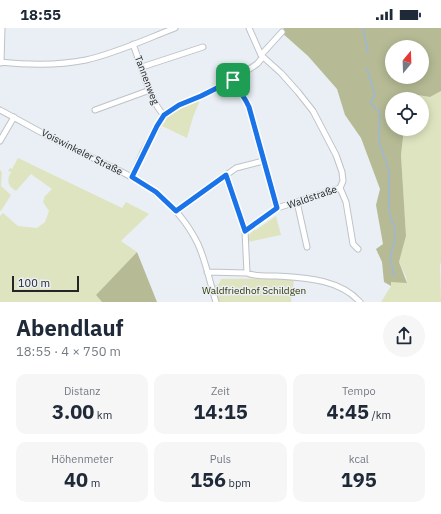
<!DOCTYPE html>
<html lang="de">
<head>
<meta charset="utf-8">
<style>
  body { margin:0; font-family:"IBM Plex Sans",sans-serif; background:#f6f6f7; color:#1f2937; height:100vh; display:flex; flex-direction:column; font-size:15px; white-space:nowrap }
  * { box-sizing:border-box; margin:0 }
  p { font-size:13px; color:#747a83 }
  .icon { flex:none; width:22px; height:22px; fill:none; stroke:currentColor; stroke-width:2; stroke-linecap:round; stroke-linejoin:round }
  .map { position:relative; height:274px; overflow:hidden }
  .panel { display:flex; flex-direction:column; background:#fff; flex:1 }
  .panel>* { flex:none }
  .needle { width:26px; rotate:19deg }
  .fabs { position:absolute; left:385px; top:12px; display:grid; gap:8px }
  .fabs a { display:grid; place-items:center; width:44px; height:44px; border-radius:50%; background:#fff; box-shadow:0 2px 10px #0003; font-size:20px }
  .scale { position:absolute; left:12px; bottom:10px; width:67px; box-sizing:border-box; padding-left:4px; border:2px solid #232527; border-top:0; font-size:11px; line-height:14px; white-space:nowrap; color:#232527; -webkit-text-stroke:3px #e9eff4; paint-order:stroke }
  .pin { position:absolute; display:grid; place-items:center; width:34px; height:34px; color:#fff; margin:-17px; border-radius:8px; box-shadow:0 2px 6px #0006 }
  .round { display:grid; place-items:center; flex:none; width:42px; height:42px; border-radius:21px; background:#f6f6f7 }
  .headline { display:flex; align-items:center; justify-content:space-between; height:68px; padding:0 16px }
  h1 { font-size:22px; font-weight:700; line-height:30px }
  .stats { display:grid; grid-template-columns:repeat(3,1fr); gap:6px; height:68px; padding:4px 16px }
  .stats div { display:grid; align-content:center; border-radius:10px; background:#f6f6f7; text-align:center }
  .stats b { font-size:20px; font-weight:700 }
  .stats small { font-size:11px; font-weight:400 }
  .stats p { font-size:11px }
  .status { display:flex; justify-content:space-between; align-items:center; height:28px; padding:0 20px; background:#fff; direction:ltr }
  .status svg { height:11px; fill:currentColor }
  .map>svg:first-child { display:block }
  .green { fill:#dfe4c0 }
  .forest { fill:#b6bb95; fill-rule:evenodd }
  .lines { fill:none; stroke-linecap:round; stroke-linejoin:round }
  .stream { stroke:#9db8d6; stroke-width:1.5 }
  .street-casing { stroke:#bdc3c8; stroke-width:7 }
  .street { stroke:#fff; stroke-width:5 }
  .route-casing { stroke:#fff; stroke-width:8 }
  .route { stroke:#1a73e8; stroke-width:5 }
  .labels { text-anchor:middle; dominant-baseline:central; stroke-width:3; stroke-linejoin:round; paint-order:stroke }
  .street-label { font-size:10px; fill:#232527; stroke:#e9eff4 }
  .park-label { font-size:10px; fill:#333606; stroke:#e9eff4 }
</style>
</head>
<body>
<div class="status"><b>18:55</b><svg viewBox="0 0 49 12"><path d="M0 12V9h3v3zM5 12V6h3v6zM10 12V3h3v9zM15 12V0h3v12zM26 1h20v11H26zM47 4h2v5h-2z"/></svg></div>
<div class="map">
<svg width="441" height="274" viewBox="0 0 441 274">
  <rect width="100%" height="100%" fill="#e9eff4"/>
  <path class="green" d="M441,63V235L440,236L441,274H381L391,258V254H407L406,249L399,234L406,208L401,127L404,101H422V71H410V66L429,69Z
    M200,72L193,89L187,110L160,97C170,83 185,78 200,72Z
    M18,130L122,180L126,174L149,186L121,213L137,224L96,267L102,274H0V188L3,185L18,198L37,200L45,194L49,183L43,174L45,168L52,161L31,146L16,163C8,158 6,153 11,144L8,143L10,140L12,141Z
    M0,142L2,144L1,158L11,167L1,183L0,182Z
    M276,188L281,207L248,214C248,209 249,206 254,202H256Z
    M279,250L294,252L291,273L292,274H219L213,258L219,256L221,251Z"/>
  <path class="forest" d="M284,0H441V63L430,69L411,66L410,71H392V101H404L401,127L406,208L399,234L407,255L391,254V258L384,254L382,234L376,221L383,216L376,177L380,161L361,110L345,87L337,61L308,28L281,4ZM392,19H422V49H392Z
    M137,224L157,274H102L96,267Z"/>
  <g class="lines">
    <path class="stream" d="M363,0L368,25
      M367,40L375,68L372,71L371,76L380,84L379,114L389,143V179L391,192L394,196L395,212L390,229L394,248"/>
    <g class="street-casing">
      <path id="street" d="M133,16C140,34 151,76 164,87
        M261,27L282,4
        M0,34C29,37 57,38 86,32C117,25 146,11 175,0
        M1,35L2,0
        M142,39L203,19
        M233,52L246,73L249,79L277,180
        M0,82C23,94 46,108 70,119C122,145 170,159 198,216C206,234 210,255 216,274
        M95,82L150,62
        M0,113L14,89
        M226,147L245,203
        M132,149L143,124L164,87L179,77L201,68L233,52L257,36L263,29
        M340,160L346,174L353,216L358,221
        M297,174L307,219
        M176,183L236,140L263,133
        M207,244L247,245C256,249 267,248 277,248C306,250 339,251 360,274
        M247,245L245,203L277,180L340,160L343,153L342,144L336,127L313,83L298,64L281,45L261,27L249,0"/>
    </g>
    <use href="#street" class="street"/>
  </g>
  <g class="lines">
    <g class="route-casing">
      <path id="route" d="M233,52L246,73L249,79L277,180L245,203L226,147L176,183L156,164L132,149L157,98L164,87L179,77L201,68Z"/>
    </g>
    <use href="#route" class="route"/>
  </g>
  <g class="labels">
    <g class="street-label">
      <text transform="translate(147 52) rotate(69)">Tannenweg</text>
      <text transform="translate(82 124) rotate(27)">Voiswinkeler Straße</text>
      <text transform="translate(312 169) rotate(-19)">Waldstraße</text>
    </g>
    <g class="park-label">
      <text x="254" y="262">Waldfriedhof Schildgen</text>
    </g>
  </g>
</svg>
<div class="fabs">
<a><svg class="needle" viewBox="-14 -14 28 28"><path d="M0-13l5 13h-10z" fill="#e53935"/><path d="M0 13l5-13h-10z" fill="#747a83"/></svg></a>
<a><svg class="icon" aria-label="locate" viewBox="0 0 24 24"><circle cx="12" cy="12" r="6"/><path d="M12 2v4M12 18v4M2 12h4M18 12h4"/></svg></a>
</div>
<div class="scale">100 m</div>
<div class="pin" style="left:233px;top:52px;background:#1e9e55"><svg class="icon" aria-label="arrive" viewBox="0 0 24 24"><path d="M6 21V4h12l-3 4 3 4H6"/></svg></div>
</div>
<section class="panel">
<div class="headline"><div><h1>Abendlauf</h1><p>18:55 · 4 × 750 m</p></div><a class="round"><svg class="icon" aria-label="share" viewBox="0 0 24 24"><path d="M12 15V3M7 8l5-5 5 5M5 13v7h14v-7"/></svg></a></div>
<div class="stats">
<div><p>Distanz</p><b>3.00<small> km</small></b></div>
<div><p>Zeit</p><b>14:15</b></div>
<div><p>Tempo</p><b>4:45<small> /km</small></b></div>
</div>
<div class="stats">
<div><p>Höhenmeter</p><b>40<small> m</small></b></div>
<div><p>Puls</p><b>156<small> bpm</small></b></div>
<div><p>kcal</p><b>195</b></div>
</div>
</section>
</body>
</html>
